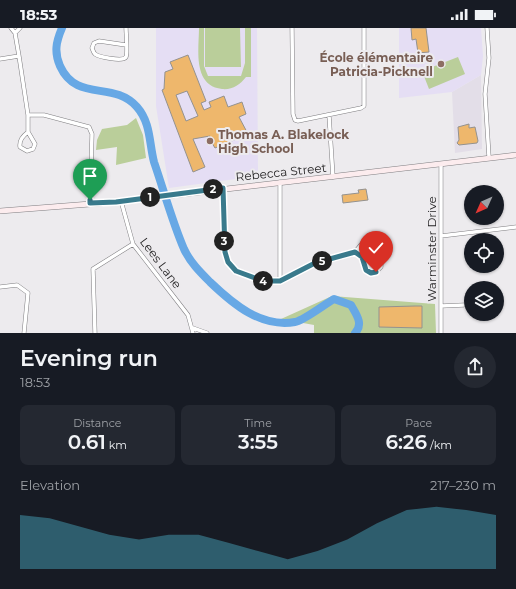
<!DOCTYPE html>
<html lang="en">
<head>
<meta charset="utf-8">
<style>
  body { margin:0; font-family:Montserrat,sans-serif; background:#242831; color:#f1f3f6; height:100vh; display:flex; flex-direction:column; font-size:15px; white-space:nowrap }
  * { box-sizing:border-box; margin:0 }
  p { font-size:13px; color:#9ea1a6 }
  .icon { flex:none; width:22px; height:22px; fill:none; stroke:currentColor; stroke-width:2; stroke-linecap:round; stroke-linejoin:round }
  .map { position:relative; height:305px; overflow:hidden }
  .sheet { display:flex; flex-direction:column; background:#171b24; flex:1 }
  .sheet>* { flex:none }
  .needle { width:26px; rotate:225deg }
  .buttons { position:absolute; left:464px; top:157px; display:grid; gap:8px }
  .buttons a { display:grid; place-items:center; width:40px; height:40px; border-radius:50%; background:#171b24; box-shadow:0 1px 3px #0004; font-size:20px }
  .pin { position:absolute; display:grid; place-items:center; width:34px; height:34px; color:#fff; margin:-41px -17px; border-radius:50% 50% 50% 0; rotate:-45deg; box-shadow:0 0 4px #0007 }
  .pin .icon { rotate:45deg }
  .km { position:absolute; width:20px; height:20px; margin:-10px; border-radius:50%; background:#222; color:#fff; font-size:11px; line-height:20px; text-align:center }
  .round { display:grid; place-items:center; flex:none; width:42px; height:42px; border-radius:21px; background:#242831 }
  .overview { display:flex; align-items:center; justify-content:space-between; height:68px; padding:0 20px }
  h1 { font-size:22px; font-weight:600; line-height:30px }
  .figures { display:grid; grid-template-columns:repeat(3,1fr); gap:6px; height:68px; padding:4px 20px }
  .figures div { display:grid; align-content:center; border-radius:8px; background:#242831; text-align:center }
  .figures b { font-size:20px; font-weight:600 }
  .figures small { font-size:11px; font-weight:400 }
  .figures p { font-size:11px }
  .chart { height:112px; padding:8px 20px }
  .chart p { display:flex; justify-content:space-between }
  .chart svg { width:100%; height:72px; margin-top:4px; fill:#397a8c; opacity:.7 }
  .status { display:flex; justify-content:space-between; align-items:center; height:28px; padding:0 20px; background:#171b24; direction:ltr }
  .status svg { height:11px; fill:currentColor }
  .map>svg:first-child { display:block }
  .built { fill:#e3dee8 }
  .education { fill:#e5def4 }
  .green { fill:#bace9a }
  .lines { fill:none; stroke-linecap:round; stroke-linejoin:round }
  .river { stroke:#67a8e5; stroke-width:8 }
  .building { fill:#eeb76c; stroke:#94928f; fill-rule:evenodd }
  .minor-casing { stroke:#7f7e81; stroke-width:4.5 }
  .secondary-casing { stroke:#7f7e81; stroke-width:6 }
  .minor { stroke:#fff; stroke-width:3.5 }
  .secondary { stroke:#fcecee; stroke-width:5 }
  .route-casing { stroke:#fff; stroke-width:8 }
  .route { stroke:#397a8c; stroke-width:5 }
  .education-dot { fill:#8d6e63; stroke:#edebee; stroke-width:1.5 }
  .labels { text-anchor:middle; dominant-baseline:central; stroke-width:4; stroke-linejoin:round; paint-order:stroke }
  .education-label { font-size:12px; font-weight:bold; fill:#785e54; stroke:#edebee; text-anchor:end }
  .street-label { font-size:12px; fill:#201f20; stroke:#edebee }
</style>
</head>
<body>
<div class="status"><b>18:53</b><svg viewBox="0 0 49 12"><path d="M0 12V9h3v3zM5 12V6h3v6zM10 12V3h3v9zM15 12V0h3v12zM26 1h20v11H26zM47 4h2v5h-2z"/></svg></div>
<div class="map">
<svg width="516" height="305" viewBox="0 0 516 305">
  <rect width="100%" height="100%" fill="#edebee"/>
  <path class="built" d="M481,47L482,121L455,125L452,64Z"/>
  <path class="education" d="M156,0H257L258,148L169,160L156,78Z
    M399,0H481L483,28L481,47L452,64L399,70Z"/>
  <path class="green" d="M199,0H204V38L208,48H241L245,35V0H251V49H246C240,57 232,62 222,61C192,58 199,20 199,0Z
    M205,0H240L241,39H205Z
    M458,29L465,46L429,61L422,43Z
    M136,90L143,107L146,130L116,137L117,119L96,122L97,112L102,101L127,97Z
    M332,268L435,276L436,305H314V297L281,291Z"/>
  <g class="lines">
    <path class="river" d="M62,0C56,14 54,24 60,38C77,75 113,52 137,79C151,95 149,115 154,134C164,163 172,193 184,221C190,234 200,244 210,254C233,276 261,300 295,294C303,293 325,276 334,271L351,277C356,286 364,296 355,305"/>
  </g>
  <path class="building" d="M411,0H426L429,24L418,25L416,11L412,12Z
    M188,27L206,73L201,75L204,82L211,79L209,74L224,68L228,79L242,74L246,86L239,89L248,106L215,120L212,115L206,113L210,108L193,111L205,139L193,144L162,62L164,61L165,44L173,41L170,34ZM187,63L198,88L186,93L176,67Z
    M469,96V100L475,99L478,113L477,115L459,117L457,115L459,112L458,99Z
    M366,161L368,172L343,175L342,167L359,165L358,162Z
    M415,278H422V300L379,299V279Z"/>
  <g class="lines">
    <g class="minor-casing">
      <path id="minor" d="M11,0L15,5L19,28L28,87V104L35,116L33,121L27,123L20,119C19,112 23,108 28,104
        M126,0C126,6 128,25 126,29C123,34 99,29 95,26C93,24 93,22 92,20L94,15L99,13L126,17
        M292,0L293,86L295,92L298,93L361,80L364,78V0
        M487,0L489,30L485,66L489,129
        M15,5L20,0
        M0,31L19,28
        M28,87H44L89,99L92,106L90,175
        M329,87L333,149
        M223,160L225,224L228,234L236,243L263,253H280L315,235L355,224L369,207H378L381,213V239L376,244L371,245L367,242L362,229L355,224
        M121,173L133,216L188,287L193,305
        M441,208L516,199
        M280,253V154
        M0,259L17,257L28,265L24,305
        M441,278L464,277
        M193,300L207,305
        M95,305L93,241L133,216
        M441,305V136"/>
    </g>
    <g class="secondary-casing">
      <path id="secondary" d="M0,183L116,174L516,127"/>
    </g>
    <use href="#minor" class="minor"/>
    <use href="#secondary" class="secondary"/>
  </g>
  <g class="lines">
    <g class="route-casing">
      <path id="route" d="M90,172V175L116,174L223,160L225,224L228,234L236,243L263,253H280L315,235L355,224L362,229L366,242L371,245L376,244"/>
    </g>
    <use href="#route" class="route"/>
  </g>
  <g class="education-dot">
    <circle cx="441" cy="36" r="4"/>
    <circle cx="210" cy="113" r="4"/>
  </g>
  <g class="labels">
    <g class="education-label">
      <text x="433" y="29">École élémentaire<tspan x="433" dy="14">Patricia-Picknell</tspan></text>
      <text x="218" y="106" text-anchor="start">Thomas A. Blakelock<tspan x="218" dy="14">High School</tspan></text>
    </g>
    <g class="street-label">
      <text transform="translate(281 144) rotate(-6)">Rebecca Street</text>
      <text transform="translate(431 221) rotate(-90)">Warminster Drive</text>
      <text transform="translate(161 235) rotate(53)">Lees Lane</text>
    </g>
  </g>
</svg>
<div class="buttons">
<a><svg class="needle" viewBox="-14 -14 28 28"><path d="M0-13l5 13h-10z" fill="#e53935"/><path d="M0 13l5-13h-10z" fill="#9ea1a6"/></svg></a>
<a><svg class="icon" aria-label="locate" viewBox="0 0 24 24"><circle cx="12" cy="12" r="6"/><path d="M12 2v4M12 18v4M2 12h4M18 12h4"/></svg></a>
<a><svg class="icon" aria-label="layers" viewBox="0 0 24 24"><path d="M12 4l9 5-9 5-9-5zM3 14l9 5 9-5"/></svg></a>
</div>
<div class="pin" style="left:90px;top:172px;background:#1e9e55"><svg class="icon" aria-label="arrive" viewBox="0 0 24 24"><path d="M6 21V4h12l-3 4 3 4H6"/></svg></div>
<div class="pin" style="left:376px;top:244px;background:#d93025"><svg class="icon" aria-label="check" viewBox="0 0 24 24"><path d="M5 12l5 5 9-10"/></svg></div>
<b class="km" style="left:150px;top:169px">1</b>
<b class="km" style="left:213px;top:161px">2</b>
<b class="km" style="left:224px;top:213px">3</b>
<b class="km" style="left:263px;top:253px">4</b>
<b class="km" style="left:322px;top:233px">5</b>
</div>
<section class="sheet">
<div class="overview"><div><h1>Evening run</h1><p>18:53</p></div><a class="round"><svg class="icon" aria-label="share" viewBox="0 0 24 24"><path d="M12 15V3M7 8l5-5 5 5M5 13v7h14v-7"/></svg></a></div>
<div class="figures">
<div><p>Distance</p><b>0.61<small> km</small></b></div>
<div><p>Time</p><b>3:55</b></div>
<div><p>Pace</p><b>6:26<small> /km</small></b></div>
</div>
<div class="chart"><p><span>Elevation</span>217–230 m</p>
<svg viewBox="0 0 160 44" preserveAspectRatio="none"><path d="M0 44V11L10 13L20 18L30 23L40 26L50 23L60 23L70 28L80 33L90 38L100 33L110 26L120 16L130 8L140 6L150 8L160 11V44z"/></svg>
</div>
</section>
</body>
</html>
